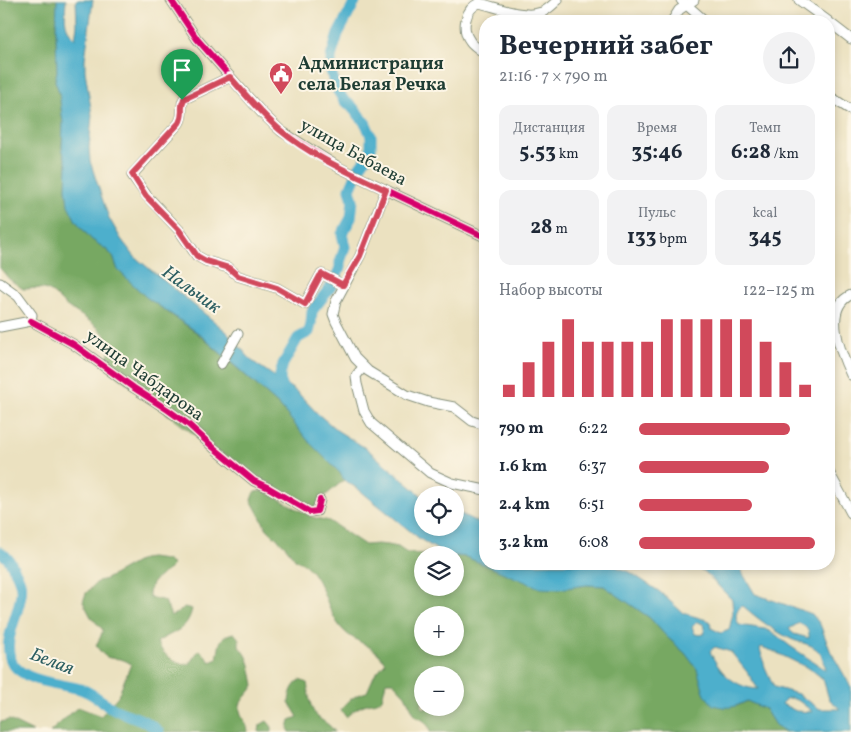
<!DOCTYPE html>
<html lang="ru">
<head>
<meta charset="utf-8">
<style>
  body { margin:0; font-family:Vollkorn,serif; background:#f2f2f3; color:#1f2937; height:100vh; display:flex; flex-direction:column; font-size:19px; white-space:nowrap }
  * { box-sizing:border-box; margin:0 }
  p { font-size:16px; color:#747a83 }
  .icon { flex:none; width:28px; height:28px; fill:none; stroke:currentColor; stroke-width:2; stroke-linecap:round; stroke-linejoin:round }
  .map { position:relative; flex:1; overflow:hidden }
  .sheet { position:absolute; left:479px; top:15px; width:356px; height:555px; display:flex; flex-direction:column; background:#fff; border-radius:20px; box-shadow:0 2px 8px #0003 }
  .sheet>* { flex:none }
  .tools { position:absolute; left:414px; top:486px; display:grid; gap:10px }
  .tools a { display:grid; place-items:center; width:50px; height:50px; border-radius:50%; background:#fff; box-shadow:0 2px 8px #0003; font-size:25px }
  .pin { position:absolute; display:grid; place-items:center; width:42px; height:42px; color:#fff; margin:-51px -21px; border-radius:50% 50% 50% 0; rotate:-45deg; box-shadow:0 0 5px #0007 }
  .pin .icon { rotate:45deg }
  .round { display:grid; place-items:center; flex:none; width:52px; height:52px; border-radius:26px; background:#f2f2f3 }
  .summary { display:flex; align-items:center; justify-content:space-between; height:85px; padding:0 20px }
  h1 { font-size:28px; font-weight:700; line-height:38px }
  .figures { display:grid; grid-template-columns:repeat(3,1fr); gap:8px; height:85px; padding:5px 20px }
  .figures div { display:grid; align-content:center; border-radius:12px; background:#f2f2f3; text-align:center }
  .figures b { font-size:21px; font-weight:700 }
  .figures small { font-size:14px; font-weight:400 }
  .figures p { font-size:14px }
  .chart { height:140px; padding:10px 20px }
  .chart p { display:flex; justify-content:space-between }
  .chart svg { width:100%; height:90px; margin-top:5px; stroke:#d1495b; stroke-width:6 }
  ul { padding:0 20px; list-style:none; font-size:16px }
  li { display:grid; grid-template-columns:80px 60px 1fr; align-items:center; height:38px }
  li i { height:12px; border-radius:6px; background:#d1495b }
  .map>svg:first-child { display:block }
  .forest { fill:#77a862; stroke:#4b724b; fill-rule:evenodd }
  .water { fill:#4dafcc; stroke:#367680; fill-rule:evenodd }
  .lines { fill:none; stroke-linecap:round; stroke-linejoin:round }
  .river { stroke:#4dafcc; stroke-width:11 }
  .minor-casing { stroke:#858f7a; stroke-width:11 }
  .minor { stroke:#fff; stroke-width:9 }
  .cycleway-casing { stroke:#fcf5e5; stroke-width:9 }
  .cycleway { stroke:#d6006c; stroke-width:6 }
  .route-casing { stroke:#fff; stroke-width:10 }
  .route { stroke:#d1495b; stroke-width:6 }
  .labels { text-anchor:middle; dominant-baseline:central; stroke-width:4; stroke-linejoin:round; paint-order:stroke }
  .poi-label { font-size:18px; font-weight:bold; fill:#1f3d34; stroke:#fcf5e5; text-anchor:start }
  .street-label { font-size:18px; fill:#1f3d34; stroke:#fcf5e5 }
  .water-label { font-size:19px; font-style:italic; fill:#2d5f62; stroke:#fcf5e5 }
</style>
</head>
<body>
<div class="map">
<svg width="851" height="732" viewBox="0 0 851 732">
  <rect width="100%" height="100%" fill="#fcf5e5"/>
  <filter id="ink" filterUnits="userSpaceOnUse"><feTurbulence type="fractalNoise" baseFrequency=".02" numOctaves="2"/><feDisplacementMap in="SourceGraphic" scale="10" xChannelSelector="R" yChannelSelector="G"/><feConvolveMatrix kernelMatrix="1 2 1 2 8 2 1 2 1" color-interpolation-filters="sRGB"/></filter>
  <filter id="wash" filterUnits="userSpaceOnUse"><feTurbulence type="fractalNoise" baseFrequency=".0096" numOctaves="4" result="noise"/><feDisplacementMap in="SourceGraphic" scale="20" xChannelSelector="R" yChannelSelector="G"/><feGaussianBlur stdDeviation="1.12" result="paint"/><feColorMatrix in="noise" values="0 0 0 0 0 0 0 0 0 0 0 0 0 0 0 0 0 1.4 0 .05"/><feComposite in="paint" operator="in"/></filter>
  <g filter="url(#wash)">
    <rect width="100%" height="100%" fill="#ebe1c0"/>
    <path class="forest" d="M0,0H57L56,32L57,71L55,81L59,92L63,123L62,148L67,165L66,188L68,204L76,221L91,239L107,250L113,257L118,270L146,297L197,333L279,405L310,443L340,473L344,480L320,500L312,512L233,464L103,365C106,359 110,353 110,346C108,330 80,315 68,307C60,302 56,293 47,290C39,287 31,289 23,289L9,279L0,268Z
      M262,491L270,494L312,517L329,521L365,545L377,544L388,545L398,547L407,553L445,555H422V588H455V556L466,557L501,571L559,589L587,585L604,586L650,618L666,636L685,653L697,669L705,695L737,706L747,701L765,709L775,725L786,732H430L429,727L423,720L416,717L405,695L393,682H386L382,699C375,704 374,702 367,704C359,706 352,712 346,717L341,710C348,700 355,695 367,692L374,676L385,663C378,646 355,643 343,630C324,610 324,570 296,560L286,547L267,529L251,500L254,492ZM422,615H455V648H422ZM422,675H455V708H422Z
      M150,558L166,560L173,565C162,577 148,579 149,597L165,601L171,616L178,613L184,607L192,609C187,631 174,631 157,642C162,654 176,666 189,664L199,650L206,656L210,662L217,659C220,645 218,636 234,633L239,639V647C251,656 251,672 254,685C251,692 242,698 240,705C238,715 248,723 248,732H50L78,707L101,716L118,696L131,664C114,652 109,667 96,645L100,638L103,630L91,617L83,602L86,593L98,581L106,579L142,559Z
      M300,680L307,683C309,693 309,707 316,715C322,722 328,722 335,732H290L288,728L290,720L298,717L289,702C290,692 292,686 300,680Z
      M9,720L33,732H0V722Z
      M267,721L272,727V732H259L260,725Z"/>
    <path class="water" d="M57,0H66C65,16 63,27 75,39L77,25L76,0H93L85,59V71L92,115L89,148L90,161L103,201L109,218L121,239L135,257L227,332L252,361L297,392L318,414L338,431L367,449L422,496V528H455V511L485,526V564H609L630,572L660,592L683,613L710,621L711,628L721,633L729,630L733,613L732,600L704,571L685,564H737L755,594L812,614L820,624L830,650L851,687V732H786L775,725L765,709L747,701C733,708 728,709 713,705L705,695L697,669L685,653L666,636L650,618L604,586L587,585L559,589L540,588L466,557L446,555L420,539L358,489L344,480L340,473L310,443L279,405L197,332L146,297L118,270L113,256L107,250L91,239L76,221L68,205L66,188L67,165L62,148L63,123L59,92L55,81L57,71L56,32ZM743,606C758,619 774,631 791,639C799,643 809,643 816,649C823,655 824,662 826,670L790,646L775,634L765,629L739,625C735,618 735,614 740,607ZM697,622L703,624L705,633L701,635L695,634L692,627ZM799,623C805,626 810,630 809,638L794,634L789,629ZM715,647L731,652L747,672L758,689C735,688 718,671 710,651ZM761,647L773,651L812,670L823,679L829,699L840,709H820L798,694L774,687L765,667L760,649ZM791,698L799,701L813,712L796,711L782,704L785,699Z"/>
    <g class="lines">
      <path class="river" d="M281,395L280,375L283,364L298,338L309,332L311,324L312,311L333,284L340,268V262L345,247L342,234L351,218L353,200L350,189L359,168L371,151V136L366,124L351,105L345,102L336,88L331,71V57L338,34L356,0
        M0,552C7,556 11,562 14,569C19,577 22,584 21,594C19,616 0,643 13,664C26,683 62,683 83,690C94,694 102,702 112,708C129,717 144,717 159,732"/>
    </g>
  </g>
  <g filter="url(#ink)">
    <g class="lines">
      <g class="minor-casing">
        <path id="minor" d="M171,0L197,39L262,113L281,131L340,168L485,237
          M681,0L705,21
          M799,0L828,21
          M672,21L679,10L694,0
          M829,22L851,39
          M485,54C480,49 473,46 470,41C461,29 465,9 479,3C497,7 524,19 542,12C548,10 553,4 558,0
          M230,77L184,99C179,108 185,113 179,123L132,175L147,196L179,230L197,256L206,261L229,268L238,276L277,288L305,304L320,276L322,274L343,285
          M829,96L851,110
          M386,190L360,256L336,301L333,314L336,322L355,358L368,371L407,395L428,402L454,407L472,421L485,425
          M0,283L18,296L32,315L31,321
          M851,295C822,308 841,354 851,375
          M31,321L73,344L134,388L168,410L189,425L214,448L254,481L269,488L310,512L317,511L320,500
          M0,327L31,321
          M221,364L238,334
          M363,367L356,376L357,384L364,411L371,423L430,473L452,483L485,490
          M829,472L851,513"/>
      </g>
      <use href="#minor" class="minor"/>
      <g class="cycleway-casing">
        <path id="cycleway" d="M171,0L197,39L262,113L281,131L340,168L485,237
          M230,77L184,99C179,108 185,113 179,123L132,175L147,196L179,230L197,256L206,261L229,268L238,276L277,288L305,304L320,276L322,274L343,285
          M31,321L73,344L134,388L168,410L189,425L214,448L254,481L269,488L310,512L317,511L320,500"/>
      </g>
      <use href="#cycleway" class="cycleway"/>
    </g>
  </g>
  <g class="lines" filter="url(#ink)">
    <g class="route-casing">
      <path id="route" d="M230,77C246,95 261,114 280,130C311,156 350,173 386,190L360,256L343,285L322,274L320,276L305,304L277,288L238,276L229,268L206,261L197,256L179,230L146,196L132,174L179,123C185,113 179,108 184,99Z"/>
    </g>
    <use href="#route" class="route"/>
  </g>
  <defs>
    <g id="civic-pin" transform="scale(1.25)"><path d="M0 17L-7.5 6A9.5 9.5 0 1 1 7.5 6Z" fill="#d1495b" stroke="#fcf5e5"/><path d="M-.6-6.5H3V-4.5H.6V-3L4-1V1h2V6H-6V1h2V-1L-.6-3ZM-1.2 2.5V6h2.4V2.5Z" fill="#fff"/></g>
  </defs>
  <g fill-rule="evenodd">
    <use href="#civic-pin" x="281" y="74"/>
  </g>
  <g class="labels">
    <g class="poi-label">
      <text x="298" y="64">Администрация<tspan x="298" dy="21">села Белая Речка</tspan></text>
    </g>
    <g class="street-label">
      <text transform="translate(353 153) rotate(29)">улица Бабаева</text>
      <text transform="translate(144 376) rotate(36)">улица Чабдарова</text>
    </g>
    <g class="water-label">
      <text transform="translate(191 290) rotate(36)">Нальчик</text>
      <text transform="translate(52 662) rotate(21)">Белая</text>
    </g>
  </g>
</svg>
<div class="tools">
<a><svg class="icon" aria-label="locate" viewBox="0 0 24 24"><circle cx="12" cy="12" r="6"/><path d="M12 2v4M12 18v4M2 12h4M18 12h4"/></svg></a>
<a><svg class="icon" aria-label="layers" viewBox="0 0 24 24"><path d="M12 4l9 5-9 5-9-5zM3 14l9 5 9-5"/></svg></a>
<a>+</a>
<a>−</a>
</div>
<div class="pin" style="left:182px;top:100px;background:#1e9e55"><svg class="icon" aria-label="arrive" viewBox="0 0 24 24"><path d="M6 21V4h12l-3 4 3 4H6"/></svg></div>
<section class="sheet">
<div class="summary"><div><h1>Вечерний забег</h1><p>21:16 · 7 × 790 m</p></div><a class="round"><svg class="icon" aria-label="share" viewBox="0 0 24 24"><path d="M12 15V3M7 8l5-5 5 5M5 13v7h14v-7"/></svg></a></div>
<div class="figures">
<div><p>Дистанция</p><b>5.53<small> km</small></b></div>
<div><p>Время</p><b>35:46</b></div>
<div><p>Темп</p><b>6:28<small> /km</small></b></div>
</div>
<div class="figures">
<div><b>28<small> m</small></b></div>
<div><p>Пульс</p><b>133<small> bpm</small></b></div>
<div><p>kcal</p><b>345</b></div>
</div>
<div class="chart"><p><span>Набор высоты</span>122–125 m</p>
<svg viewBox="0 0 160 44" preserveAspectRatio="none"><path d="M5 44V38M15 44V27M25 44V17M35 44V6M45 44V17M55 44V17M65 44V17M75 44V17M85 44V6M95 44V6M105 44V6M115 44V6M125 44V6M135 44V17M145 44V27M155 44V38"/></svg>
</div>
<ul>
<li><b>790 m</b>6:22<i style="width:86%"></i></li>
<li><b>1.6 km</b>6:37<i style="width:74%"></i></li>
<li><b>2.4 km</b>6:51<i style="width:64%"></i></li>
<li><b>3.2 km</b>6:08<i style="width:100%"></i></li>
</ul>
</section>
</div>
</body>
</html>
